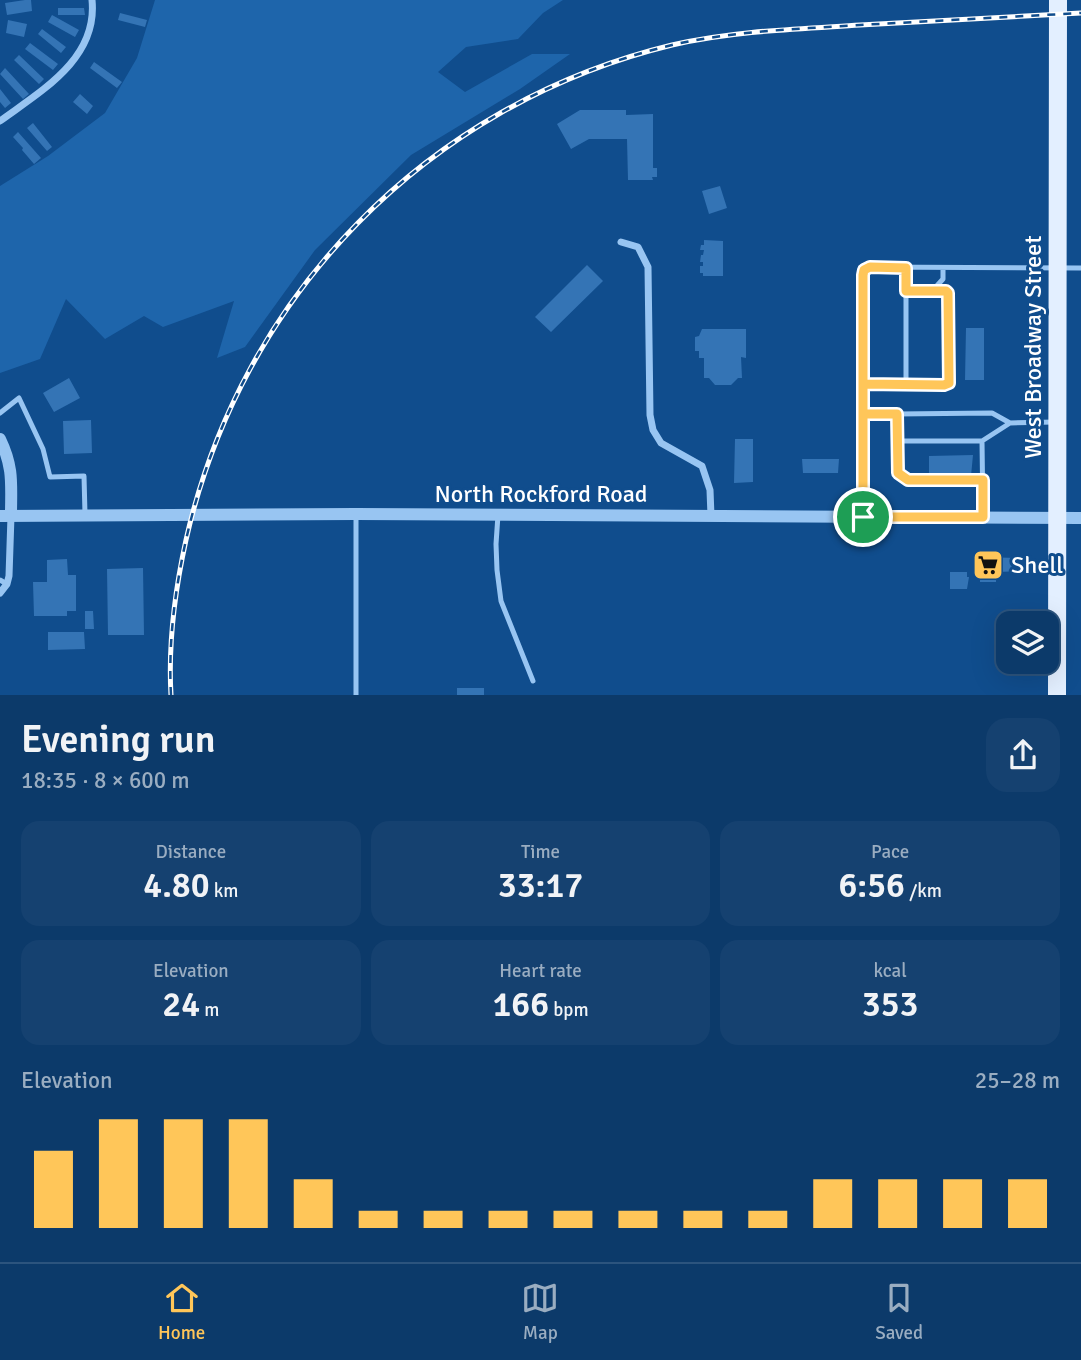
<!DOCTYPE html>
<html lang="en">
<head>
<meta charset="utf-8">
<style>
  body { margin:0; font-family:Signika,sans-serif; background:#154170; color:#f1f3f6; height:100vh; display:flex; flex-direction:column; font-size:26px; white-space:nowrap }
  * { box-sizing:border-box; margin:0 }
  p { font-size:23px; color:#9aadc1 }
  .icon { flex:none; width:38px; height:38px; fill:none; stroke:currentColor; stroke-width:2; stroke-linecap:round; stroke-linejoin:round }
  .map { position:relative; height:695px; overflow:hidden }
  .drawer { display:flex; flex-direction:column; background:#0c3a6a; flex:1 }
  .drawer>* { flex:none }
  .fabs { position:absolute; left:996px; top:611px; display:grid; gap:14px }
  .fabs a { display:grid; place-items:center; width:63px; height:63px; border-radius:14px; background:#0c3a6a; box-shadow:0 7px 28px #0002,0 0 0 2px #2c547e; font-size:35px }
  .pin { position:absolute; display:grid; place-items:center; width:60px; height:60px; color:#fff; margin:-30px; border:4px solid #fff; border-radius:50%; box-shadow:0 2px 7px #0007 }
  .round { display:grid; place-items:center; flex:none; width:74px; height:74px; border-radius:21px; background:#154170 }
  .headline { display:flex; align-items:center; justify-content:space-between; height:119px; padding:0 21px }
  h1 { font-size:38px; font-weight:600; line-height:52px }
  .stats { display:grid; grid-template-columns:repeat(3,1fr); gap:10px; height:119px; padding:7px 21px }
  .stats div { display:grid; align-content:center; border-radius:18px; background:#154170; text-align:center }
  .stats b { font-size:35px; font-weight:600 }
  .stats small { font-size:19px; font-weight:400 }
  .stats p { font-size:19px }
  .chart { height:196px; padding:14px 21px }
  .chart p { display:flex; justify-content:space-between }
  .chart svg { width:100%; height:126px; margin-top:7px; stroke:#ffc659; stroke-width:6 }
  .dock { display:flex; justify-content:space-around; align-items:center; height:98px; border-top:2px solid #2c547e; background:#0c3a6a; font-size:19px; color:#9aadc1 }
  .dock a { display:grid; justify-items:center; gap:4px }
  .dock .on { color:#ffc659 }
  .map>svg:first-child { display:block }
  .green { fill:#1e65ab }
  .building { fill:#3474b5 }
  .lines { fill:none; stroke-linecap:round; stroke-linejoin:round }
  .service { stroke:#98c5f2; stroke-width:5 }
  .minor { stroke:#98c5f2; stroke-width:7 }
  .tertiary { stroke:#98c5f2; stroke-width:12 }
  .primary { stroke:#e3efff; stroke-width:18 }
  .rail-casing { stroke:#fff; stroke-width:5 }
  .rail { stroke:#104d8d; stroke-width:2.5; stroke-dasharray:8; stroke-linecap:butt }
  .route-casing { stroke:#fff; stroke-width:14 }
  .route { stroke:#ffc659; stroke-width:9 }
  .labels { text-anchor:middle; dominant-baseline:central; stroke-width:6; stroke-linejoin:round; paint-order:stroke }
  .street-label { font-size:24px; fill:#fff; stroke:#104d8d }
  .poi-label { font-size:24px; fill:#fff; stroke:#104d8d; text-anchor:start }
</style>
</head>
<body>
<div class="map">
<svg width="1081" height="695" viewBox="0 0 1081 695">
  <rect width="100%" height="100%" fill="#104d8d"/>
  <path class="green" d="M155,0H563L543,13L518,39L466,47L438,72L465,92L532,54H570L520,89L411,155L315,250L245,347L217,358L234,301L163,327L144,316L105,339L66,299L40,359L0,373V186L48,156L105,113L137,58Z"/>
  <path class="building" d="M25,0H31L32,11L7,15L5,3Z
    M58,8H84L85,15H58Z
    M120,13L147,20L145,27L118,20Z
    M52,15L79,30L75,37L48,22Z
    M8,20L27,24L24,37L6,33Z
    M42,29L66,47L61,53L38,34Z
    M30,43L58,64L53,70L25,49Z
    M19,55L44,79L39,84L14,60Z
    M94,62L122,82L117,88L90,68Z
    M5,68L29,94L23,99L0,74Z
    M0,89L11,103L5,108L0,102Z
    M80,94L93,106L87,114L73,102Z
    M580,110H626V115L653,114V168H657V177H652L653,180H628L627,139H589L571,149L557,124Z
    M33,123L52,147L47,151L27,128Z
    M18,132L41,158L34,164L22,150L23,148L13,137Z
    M720,186L727,208L709,214L702,191Z
    M704,240L723,241V276H703V273H700V266H703V262H700L701,255H703L704,250H700L701,245H704Z
    M587,265L603,281L551,332L535,317Z
    M966,328H984V380H965Z
    M702,329H746V358L741,357L742,378H738L731,385H715L709,378H704V358H699V351H695V337L699,336Z
    M69,378L80,398L54,412L43,393Z
    M91,420L92,453L64,454L63,421Z
    M735,439H753V482L734,483Z
    M973,455L971,476H929V456Z
    M802,459H839L838,473H803Z
    M980,557L1023,558V571L996,572V582H980Z
    M67,559L68,575H76V611H67V616H34L33,582H47V560Z
    M143,568L144,635H108L107,569Z
    M950,572H967V577H969L967,589H950Z
    M85,611H93L94,629H85Z
    M48,632H84L85,649L48,650Z
    M457,688H484V695H457Z"/>
  <g class="lines">
    <path class="service" d="M906,268V385
      M934,291V289L943,279V268
      M863,384L944,385L949,383V293L946,291H906
      M0,413L19,398L43,449L50,477L84,476L85,514
      M863,414H897V441H982L983,517
      M897,414L992,413L1010,423L1055,422
      M897,441L898,473L908,480H983
      M982,441L1010,423
      M498,515L496,544L497,570L501,601L533,681
      M356,516V695
      M863,517V275L864,270L870,267L1081,268
      M0,580L7,584"/>
    <path class="minor" d="M0,121C41,91 98,59 92,0
      M621,242L638,247L648,267L650,415L653,430L661,443L702,466L710,490L711,516
      M0,593L7,584L9,576L11,516"/>
    <path class="tertiary" d="M0,439C14,468 11,485 11,516
      M0,516L356,514L1081,518"/>
    <path class="primary" d="M1057,695L1058,0"/>
    <g class="rail-casing">
      <path id="rail" d="M171,695C168,643 175,590 186,540C241,295 428,104 672,45C733,31 797,29 860,25C933,21 1007,17 1081,13"/>
    </g>
    <use href="#rail" class="rail"/>
  </g>
  <g class="lines">
    <g class="route-casing">
      <path id="route" d="M863,517V384L944,385L949,383L948,293L946,291H906V268L870,267L864,270L863,275C863,321 863,368 863,414H897L898,473L908,480H983V517H863"/>
    </g>
    <use href="#route" class="route"/>
  </g>
  <defs>
    <g id="supermarket-square" transform="scale(1.575)"><rect x="-9" y="-9" width="18" height="18" rx="4" fill="#ffc659" stroke="#104d8d"/><path d="M-6-5.5h2.5l.6 2H6L4.5 2H-2.5L-4.4-4H-6ZM-1.5 3.2a1.3 1.3 0 1 0 .1 0ZM3 3.2a1.3 1.3 0 1 0 .1 0Z" fill="#111"/></g>
  </defs>
  <g fill-rule="evenodd">
    <use href="#supermarket-square" x="988" y="565"/>
  </g>
  <g class="labels">
    <g class="street-label">
      <text transform="translate(1033 347) rotate(-90)">West Broadway Street</text>
      <text x="541" y="494">North Rockford Road</text>
    </g>
    <g class="poi-label">
      <text x="1011" y="565">Shell</text>
    </g>
  </g>
</svg>
<div class="fabs">
<a><svg class="icon" aria-label="layers" viewBox="0 0 24 24"><path d="M12 4l9 5-9 5-9-5zM3 14l9 5 9-5"/></svg></a>
</div>
<div class="pin" style="left:863px;top:517px;background:#1e9e55"><svg class="icon" aria-label="arrive" viewBox="0 0 24 24"><path d="M6 21V4h12l-3 4 3 4H6"/></svg></div>
</div>
<section class="drawer">
<div class="headline"><div><h1>Evening run</h1><p>18:35 · 8 × 600 m</p></div><a class="round"><svg class="icon" aria-label="share" viewBox="0 0 24 24"><path d="M12 15V3M7 8l5-5 5 5M5 13v7h14v-7"/></svg></a></div>
<div class="stats">
<div><p>Distance</p><b>4.80<small> km</small></b></div>
<div><p>Time</p><b>33:17</b></div>
<div><p>Pace</p><b>6:56<small> /km</small></b></div>
</div>
<div class="stats">
<div><p>Elevation</p><b>24<small> m</small></b></div>
<div><p>Heart rate</p><b>166<small> bpm</small></b></div>
<div><p>kcal</p><b>353</b></div>
</div>
<div class="chart"><p><span>Elevation</span>25–28 m</p>
<svg viewBox="0 0 160 44" preserveAspectRatio="none"><path d="M5 44V17M15 44V6M25 44V6M35 44V6M45 44V27M55 44V38M65 44V38M75 44V38M85 44V38M95 44V38M105 44V38M115 44V38M125 44V27M135 44V27M145 44V27M155 44V27"/></svg>
</div>
</section>
<nav class="dock">
<a class="on"><svg class="icon" aria-label="home" viewBox="0 0 24 24"><path d="M3 11l9-7 9 7M6 9v11h12V9"/></svg>Home</a>
<a><svg class="icon" aria-label="map" viewBox="0 0 24 24"><path d="M3 6l6-2 6 2 6-2v14l-6 2-6-2-6 2zM9 4v14M15 6v14"/></svg>Map</a>
<a><svg class="icon" aria-label="saved" viewBox="0 0 24 24"><path d="M7 4h10v16l-5-4-5 4z"/></svg>Saved</a>
</nav>
</body>
</html>
